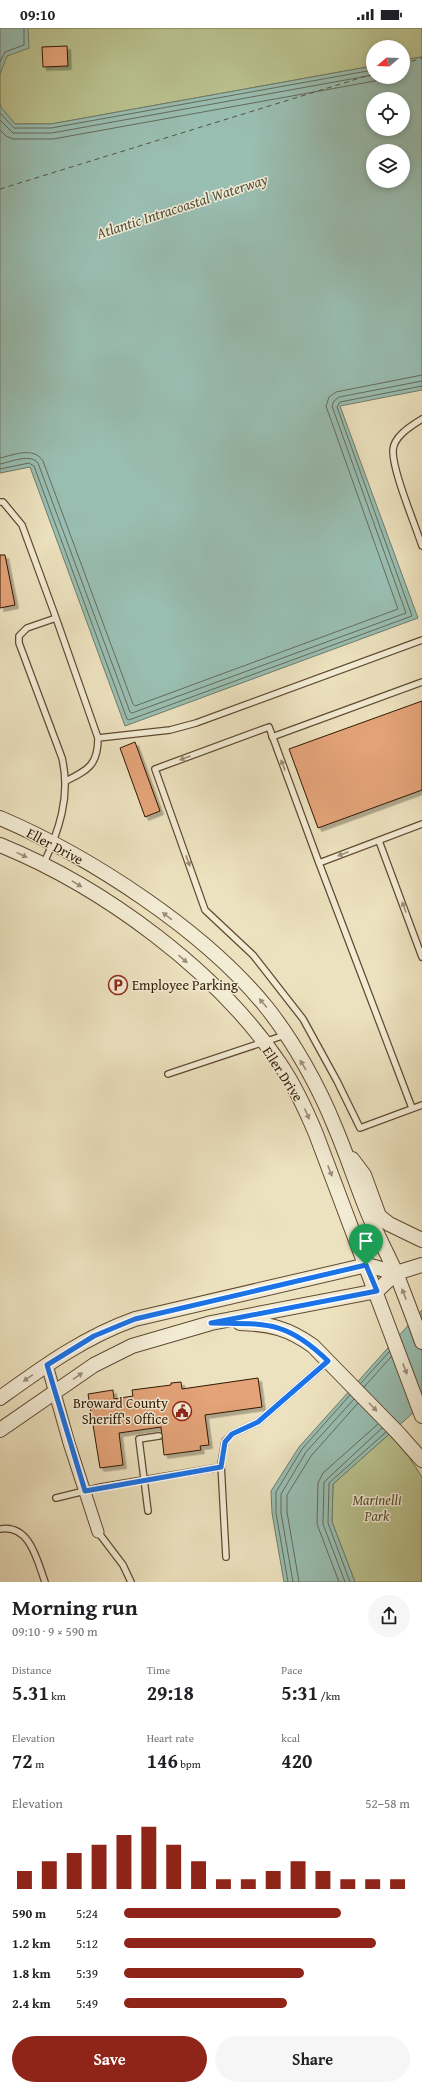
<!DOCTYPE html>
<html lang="en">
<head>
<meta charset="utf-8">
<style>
  body { margin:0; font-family:"Gentium Book Plus",serif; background:#f6f6f6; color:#202124; height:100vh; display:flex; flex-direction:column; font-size:15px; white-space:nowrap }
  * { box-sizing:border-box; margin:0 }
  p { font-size:13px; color:#757577 }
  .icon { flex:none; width:22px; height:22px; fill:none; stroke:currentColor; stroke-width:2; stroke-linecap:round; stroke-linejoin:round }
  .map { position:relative; height:1554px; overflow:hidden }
  .panel { display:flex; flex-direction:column; background:#fff; flex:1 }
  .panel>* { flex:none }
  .needle { width:26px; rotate:251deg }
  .controls { position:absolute; left:366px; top:12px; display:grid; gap:8px }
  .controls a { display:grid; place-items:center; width:44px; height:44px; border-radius:50%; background:#fff; box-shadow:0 2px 6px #0003; font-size:20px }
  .pin { position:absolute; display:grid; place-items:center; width:34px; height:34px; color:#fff; margin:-41px -17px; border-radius:50% 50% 50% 0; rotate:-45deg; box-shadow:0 0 4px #0007 }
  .pin .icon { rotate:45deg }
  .round { display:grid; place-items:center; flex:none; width:42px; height:42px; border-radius:21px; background:#f6f6f6 }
  .overview { display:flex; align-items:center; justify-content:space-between; height:68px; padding:0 12px }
  h1 { font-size:22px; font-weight:700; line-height:30px }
  .stats { display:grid; grid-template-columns:repeat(3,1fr); gap:6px; height:68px; padding:4px 12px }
  .stats div { display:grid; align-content:center }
  .stats b { font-size:20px; font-weight:700 }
  .stats small { font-size:11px; font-weight:400 }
  .stats p { font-size:11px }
  .chart { height:112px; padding:8px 12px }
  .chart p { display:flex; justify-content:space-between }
  .chart svg { width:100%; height:72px; margin-top:4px; stroke:#8f2418; stroke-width:6 }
  .action { display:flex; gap:8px; margin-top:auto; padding:8px 12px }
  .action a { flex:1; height:46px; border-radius:24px; background:#8f2418; color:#fff; font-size:16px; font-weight:700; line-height:46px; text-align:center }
  .action a+a { background:#f6f6f6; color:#202124 }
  ul { padding:0 12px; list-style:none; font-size:13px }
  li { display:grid; grid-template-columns:64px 48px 1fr; align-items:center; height:30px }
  li i { height:10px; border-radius:5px; background:#8f2418 }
  .status { display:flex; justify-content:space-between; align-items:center; height:28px; padding:0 20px; background:#fff; direction:ltr }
  .status svg { height:11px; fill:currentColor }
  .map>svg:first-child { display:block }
  .green { fill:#bac390; stroke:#766e49 }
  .water { fill:#99beb2; stroke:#6f7c6c; fill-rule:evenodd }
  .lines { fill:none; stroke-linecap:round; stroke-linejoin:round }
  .shore { stroke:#656b5a; stroke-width:1 }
  .ferry { stroke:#555240; stroke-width:1; stroke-dasharray:5 4; stroke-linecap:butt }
  .building { fill:#e4a379; stroke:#311802; filter:url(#shadow) }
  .service-casing { stroke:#604a31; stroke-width:8 }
  .minor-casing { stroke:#604a31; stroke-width:13 }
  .tertiary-casing { stroke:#604a31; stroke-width:16 }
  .service { stroke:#f3ecd5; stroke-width:5.5 }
  .minor { stroke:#f3ecd5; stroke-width:11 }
  .tertiary { stroke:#f3ecd5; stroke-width:14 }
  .oneway { fill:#9c8d76 }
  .route-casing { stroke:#fff; stroke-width:8 }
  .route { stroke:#1a73e8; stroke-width:5 }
  .labels { text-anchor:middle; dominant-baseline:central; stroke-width:3; stroke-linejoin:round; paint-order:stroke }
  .street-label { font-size:14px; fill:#311802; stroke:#f3ecd5 }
  .poi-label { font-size:14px; fill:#311802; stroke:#f3ecd5; text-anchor:start }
  .park-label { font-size:14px; font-style:italic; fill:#5a4b2d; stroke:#f3ecd5 }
  .water-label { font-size:15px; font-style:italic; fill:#555240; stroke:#f3ecd5 }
</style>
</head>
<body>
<div class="status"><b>09:10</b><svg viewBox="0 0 49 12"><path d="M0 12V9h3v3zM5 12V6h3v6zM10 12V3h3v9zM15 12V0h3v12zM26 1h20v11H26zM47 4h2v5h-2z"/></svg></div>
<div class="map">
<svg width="422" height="1554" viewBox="0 0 422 1554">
  <defs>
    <filter id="shadow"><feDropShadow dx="3.5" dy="3.5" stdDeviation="0" flood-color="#0004"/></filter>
  </defs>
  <rect width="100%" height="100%" fill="#ede2bf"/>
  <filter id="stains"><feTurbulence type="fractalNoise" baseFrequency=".005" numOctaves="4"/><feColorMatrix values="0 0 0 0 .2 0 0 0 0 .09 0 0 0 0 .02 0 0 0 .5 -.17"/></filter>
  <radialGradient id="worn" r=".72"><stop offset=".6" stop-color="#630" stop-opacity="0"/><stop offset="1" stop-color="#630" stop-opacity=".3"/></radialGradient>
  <path class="green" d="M0,0H422V29L403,32V19H373V38L51,96H15L0,79Z
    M389,1406L409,1429L422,1449V1554H355L332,1494L333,1456Z"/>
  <path class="water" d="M0,0H28L29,20L7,28L0,46Z
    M422,29V362L340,378L418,590L125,698L30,439L0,445V75L1,79L15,96H51L373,38V49H403V32ZM373,71H403V101H373ZM373,123H403V153H373Z
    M422,1282V1377L333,1456L332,1494L355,1554H284L272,1485L271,1463L299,1419Z"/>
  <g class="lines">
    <path class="shore" d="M0,34L5,24L24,17V0
      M0,85L14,100H51L373,42
      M0,92L13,105H52L373,47
      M0,102L6,108L13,111H53L375,53L383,49
      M0,430C14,427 33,418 43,433L133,676L135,678L398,581L326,378L329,369L336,364L422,347
      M0,436C11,434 30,425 38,435L130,684L132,685L406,585L332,378L334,373L339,369L422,353
      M0,441L29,435L34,438L127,691L129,692L412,588L337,379L340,374L422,358
      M361,1355L389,1324
      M364,1359L391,1329
      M288,1554L276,1485V1464L302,1421L350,1367
      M293,1554L281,1485V1466L306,1424L354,1371
      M299,1554L287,1484V1467L311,1428L358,1375
      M339,1554L317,1496L318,1455L323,1445L378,1396
      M345,1554L323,1496L324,1454L382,1400
      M350,1554L328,1495L329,1455L386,1404"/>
    <path class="ferry" d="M403,36L422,30
      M0,161L373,46"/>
  </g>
  <path class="building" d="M67,18L68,38L43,39L42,19Z
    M0,527H5L15,577L0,580Z
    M422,673V762L318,800L289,721Z
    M135,714L160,783L145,789L120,720Z
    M258,1350L262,1379L205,1387L209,1417L200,1418L201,1422L164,1427L161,1399L119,1405L123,1437L100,1440L88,1366L113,1362L114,1371L133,1368L132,1362L171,1357V1355L181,1354L182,1361Z"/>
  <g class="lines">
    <g class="service-casing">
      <path id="service" d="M422,391C411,398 394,408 393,422C392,442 415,496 422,518
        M0,474H3L22,497L56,590L27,600L19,608V615L62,730C71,768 59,803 43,837
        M56,590L98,710C98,737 88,742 66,753
        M272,709L422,654
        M98,710L170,702L196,695L422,612
        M422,796L319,835L269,699L155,741L205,882L253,927L303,991L337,1053L360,1100L422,1077
        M379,813L422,929
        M319,835L412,1080
        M168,1046L285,1007
        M56,1470L101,1459L221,1439
        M148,1483L139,1411L159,1408
        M0,1501C30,1496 37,1532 45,1554
        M98,1504L123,1537L131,1554
        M226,1529L221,1436L225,1413L232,1406L258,1394L328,1333"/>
    </g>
    <g class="minor-casing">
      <path id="minor" d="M47,1337L69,1415L98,1504"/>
    </g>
    <g class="tertiary-casing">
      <path id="tertiary" d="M0,790C91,829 205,903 267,980C294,1014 319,1059 335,1099C347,1127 356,1156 368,1185C376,1205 387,1225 396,1245C405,1268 414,1291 422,1314
        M0,817C103,859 218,943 280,1036C295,1058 306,1082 316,1106L422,1388
        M352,1131L364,1147L379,1188L389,1196L422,1212
        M240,1295C270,1296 288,1300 313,1318L399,1406L422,1432
        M0,1370C43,1339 84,1309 135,1291L367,1237L396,1245
        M0,1402L94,1337L132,1318L211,1295L377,1263L396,1245L422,1237"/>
    </g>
    <use href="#service" class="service"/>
    <use href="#minor" class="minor"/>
    <use href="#tertiary" class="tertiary"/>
  </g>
  <defs><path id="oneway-solid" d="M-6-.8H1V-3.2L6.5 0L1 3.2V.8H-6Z"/></defs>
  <g class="oneway">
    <use href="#oneway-solid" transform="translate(185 730) rotate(160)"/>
    <use href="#oneway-solid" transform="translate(283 737) rotate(-110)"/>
    <use href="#oneway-solid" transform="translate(343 826) rotate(159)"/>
    <use href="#oneway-solid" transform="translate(22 827) rotate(26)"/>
    <use href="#oneway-solid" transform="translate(188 833) rotate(70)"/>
    <use href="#oneway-solid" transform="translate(77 856) rotate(31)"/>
    <use href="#oneway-solid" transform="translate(404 879) rotate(-110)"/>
    <use href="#oneway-solid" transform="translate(167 888) rotate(-143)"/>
    <use href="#oneway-solid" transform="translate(183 931) rotate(41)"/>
    <use href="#oneway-solid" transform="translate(263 975) rotate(-131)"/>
    <use href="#oneway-solid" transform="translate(303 1037) rotate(-121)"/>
    <use href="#oneway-solid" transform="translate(307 1086) rotate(66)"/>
    <use href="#oneway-solid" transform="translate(330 1143) rotate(69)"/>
    <use href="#oneway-solid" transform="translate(404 1266) rotate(-111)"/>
    <use href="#oneway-solid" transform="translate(405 1341) rotate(69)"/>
    <use href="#oneway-solid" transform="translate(78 1348) rotate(-35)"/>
    <use href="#oneway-solid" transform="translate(28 1350) rotate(145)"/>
    <use href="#oneway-solid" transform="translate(373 1379) rotate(46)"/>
  </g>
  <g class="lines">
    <g class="route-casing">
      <path id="route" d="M366,1237L377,1263L211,1295C266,1296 286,1292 328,1333L258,1394L232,1406L225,1414L221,1439L85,1463L47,1337L94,1308L135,1291Z"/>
    </g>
    <use href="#route" class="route"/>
  </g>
  <defs>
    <g id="parking-ring" transform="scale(1)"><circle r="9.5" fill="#f3ecd5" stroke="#8f2418" stroke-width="1.5"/><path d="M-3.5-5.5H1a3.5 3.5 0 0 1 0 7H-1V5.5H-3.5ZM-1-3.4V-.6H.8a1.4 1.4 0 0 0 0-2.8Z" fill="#8f2418"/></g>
    <g id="civic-ring" transform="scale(1)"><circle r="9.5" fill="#f3ecd5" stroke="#8f2418" stroke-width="1.5"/><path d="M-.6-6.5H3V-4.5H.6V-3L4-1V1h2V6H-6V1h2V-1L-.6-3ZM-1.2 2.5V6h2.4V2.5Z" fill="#8f2418"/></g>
  </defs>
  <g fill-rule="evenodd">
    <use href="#parking-ring" x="118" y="957"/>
    <use href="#civic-ring" x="182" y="1383"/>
  </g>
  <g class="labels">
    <g class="street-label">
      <text transform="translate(55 818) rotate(28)">Eller Drive</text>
      <text transform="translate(283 1046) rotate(57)">Eller Drive</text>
    </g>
    <g class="poi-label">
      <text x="132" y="957">Employee Parking</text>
      <text x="168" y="1375" text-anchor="end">Broward County<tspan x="168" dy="16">Sheriff's Office</tspan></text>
    </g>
    <g class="park-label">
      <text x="377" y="1472">Marinelli<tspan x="377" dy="16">Park</tspan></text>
    </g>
    <g class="water-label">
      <text transform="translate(182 178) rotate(-18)">Atlantic Intracoastal Waterway</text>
    </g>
  </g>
  <rect width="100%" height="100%" filter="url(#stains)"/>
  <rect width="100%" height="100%" fill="url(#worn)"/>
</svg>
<div class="controls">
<a><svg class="needle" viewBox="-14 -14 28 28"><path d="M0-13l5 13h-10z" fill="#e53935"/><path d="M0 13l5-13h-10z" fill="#757577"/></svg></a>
<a><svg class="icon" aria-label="locate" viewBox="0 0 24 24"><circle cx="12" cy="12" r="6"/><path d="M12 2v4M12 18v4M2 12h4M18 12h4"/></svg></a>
<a><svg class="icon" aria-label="layers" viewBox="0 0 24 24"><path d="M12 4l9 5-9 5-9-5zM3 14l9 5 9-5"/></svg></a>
</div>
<div class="pin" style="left:366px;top:1237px;background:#1e9e55"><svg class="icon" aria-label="arrive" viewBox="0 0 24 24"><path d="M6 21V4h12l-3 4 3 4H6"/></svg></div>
</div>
<section class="panel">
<div class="overview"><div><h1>Morning run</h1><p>09:10 · 9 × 590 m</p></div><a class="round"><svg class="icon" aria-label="share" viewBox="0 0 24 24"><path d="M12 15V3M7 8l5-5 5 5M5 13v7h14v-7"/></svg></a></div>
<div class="stats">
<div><p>Distance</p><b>5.31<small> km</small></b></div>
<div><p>Time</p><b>29:18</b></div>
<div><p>Pace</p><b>5:31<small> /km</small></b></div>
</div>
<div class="stats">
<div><p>Elevation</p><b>72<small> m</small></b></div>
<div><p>Heart rate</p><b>146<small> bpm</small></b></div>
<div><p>kcal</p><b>420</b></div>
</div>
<div class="chart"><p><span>Elevation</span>52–58 m</p>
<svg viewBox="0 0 160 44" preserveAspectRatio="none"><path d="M5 44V33M15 44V27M25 44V22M35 44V17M45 44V11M55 44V6M65 44V17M75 44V27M85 44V38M95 44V38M105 44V33M115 44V27M125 44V33M135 44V38M145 44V38M155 44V38"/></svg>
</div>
<ul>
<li><b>590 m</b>5:24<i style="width:76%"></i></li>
<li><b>1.2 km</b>5:12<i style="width:88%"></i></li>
<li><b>1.8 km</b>5:39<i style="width:63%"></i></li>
<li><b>2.4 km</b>5:49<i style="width:57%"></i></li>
</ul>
<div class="action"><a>Save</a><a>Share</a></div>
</section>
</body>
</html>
